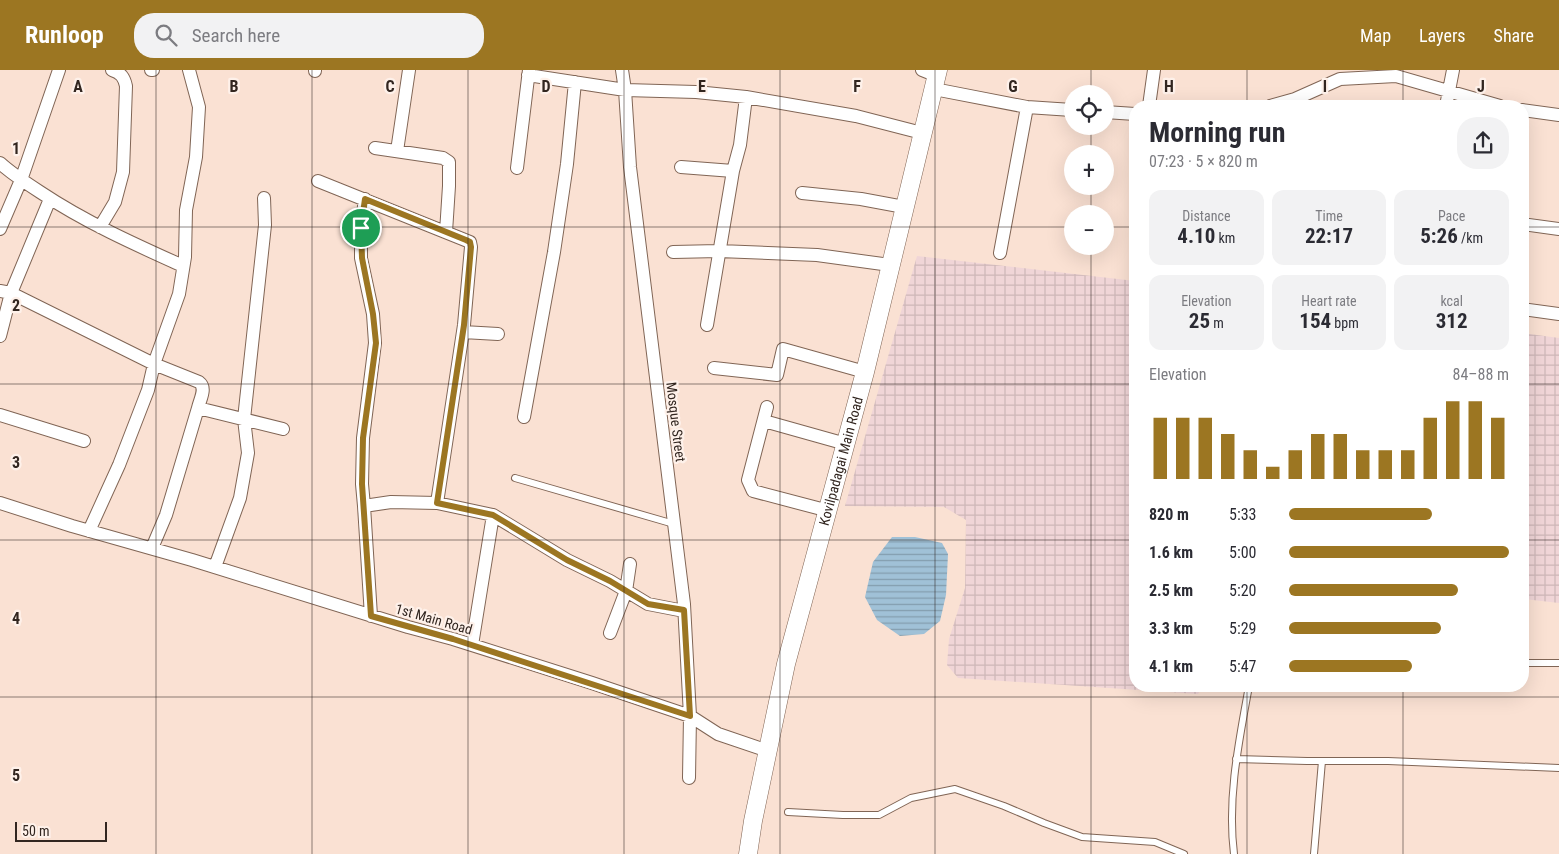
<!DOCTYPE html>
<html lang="en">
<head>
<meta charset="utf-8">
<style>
  body { margin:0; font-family:"Roboto Condensed",sans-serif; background:#f2f2f3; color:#2b2b33; height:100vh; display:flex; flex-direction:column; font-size:19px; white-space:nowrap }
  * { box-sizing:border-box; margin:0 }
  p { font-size:16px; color:#7c7c81 }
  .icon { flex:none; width:28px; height:28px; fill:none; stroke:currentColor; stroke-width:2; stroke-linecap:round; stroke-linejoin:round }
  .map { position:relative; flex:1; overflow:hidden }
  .drawer { position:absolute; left:1129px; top:30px; width:400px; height:592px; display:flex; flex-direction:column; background:#fff; border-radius:20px; box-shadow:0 5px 20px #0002 }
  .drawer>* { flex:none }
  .buttons { position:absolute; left:1064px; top:15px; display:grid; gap:10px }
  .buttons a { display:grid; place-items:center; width:50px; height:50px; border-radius:50%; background:#fff; box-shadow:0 5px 20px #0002; font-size:25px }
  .scale { position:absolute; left:15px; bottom:12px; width:92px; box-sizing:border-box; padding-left:5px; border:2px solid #322620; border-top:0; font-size:14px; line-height:18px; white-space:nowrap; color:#322620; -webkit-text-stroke:4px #fef1ea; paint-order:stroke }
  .pin { position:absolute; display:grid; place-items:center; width:42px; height:42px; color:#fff; margin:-21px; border:2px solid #fff; border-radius:50%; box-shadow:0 1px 5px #0007 }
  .round { display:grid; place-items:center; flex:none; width:52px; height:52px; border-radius:20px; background:#f2f2f3 }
  .overview { display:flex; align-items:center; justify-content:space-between; height:85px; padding:0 20px }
  h1 { font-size:28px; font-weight:700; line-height:38px }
  .stats { display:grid; grid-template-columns:repeat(3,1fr); gap:8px; height:85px; padding:5px 20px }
  .stats div { display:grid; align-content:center; border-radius:12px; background:#f2f2f3; text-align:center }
  .stats b { font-size:21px; font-weight:700 }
  .stats small { font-size:14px; font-weight:400 }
  .stats p { font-size:14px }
  .chart { height:140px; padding:10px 20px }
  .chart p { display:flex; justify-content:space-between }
  .chart svg { width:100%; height:90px; margin-top:5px; stroke:#9c7622; stroke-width:6 }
  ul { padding:0 20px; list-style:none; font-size:16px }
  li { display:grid; grid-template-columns:80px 60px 1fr; align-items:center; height:38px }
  li i { height:12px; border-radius:6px; background:#9c7622 }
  header { display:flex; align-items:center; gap:30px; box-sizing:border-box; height:70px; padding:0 25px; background:#9c7622; color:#fff }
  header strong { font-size:24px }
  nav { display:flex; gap:28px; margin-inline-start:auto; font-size:18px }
  .search { width:350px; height:45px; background:#f2f2f3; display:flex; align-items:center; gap:12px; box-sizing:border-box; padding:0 18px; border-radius:20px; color:#7c7c81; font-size:19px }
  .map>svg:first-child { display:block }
  .industrial { fill:url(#industrial-grid) }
  .water { fill:url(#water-rules) }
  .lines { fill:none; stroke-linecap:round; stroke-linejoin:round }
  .lane-casing { stroke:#806555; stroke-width:8 }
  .street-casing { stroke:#806555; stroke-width:14 }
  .secondary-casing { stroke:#806555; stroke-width:19 }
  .lane { stroke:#fff; stroke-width:6 }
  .street { stroke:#fff; stroke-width:12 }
  .secondary { stroke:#fff; stroke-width:18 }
  .route-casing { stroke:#fff; stroke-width:10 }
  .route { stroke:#9c7622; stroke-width:6 }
  .grid { fill:none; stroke:#322620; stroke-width:1; stroke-opacity:0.55 }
  .labels { text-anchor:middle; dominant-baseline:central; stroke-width:4.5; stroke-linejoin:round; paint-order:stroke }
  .street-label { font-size:14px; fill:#322620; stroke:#fef1ea }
  .grid-label { font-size:16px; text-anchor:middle; font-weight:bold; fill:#322620; stroke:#fef1ea; stroke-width:4.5; stroke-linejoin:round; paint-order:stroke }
</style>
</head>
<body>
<header>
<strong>Runloop</strong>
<div class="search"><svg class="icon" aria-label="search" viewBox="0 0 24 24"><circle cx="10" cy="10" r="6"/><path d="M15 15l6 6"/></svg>Search here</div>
<nav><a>Map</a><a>Layers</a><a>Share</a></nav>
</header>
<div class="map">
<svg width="1559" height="784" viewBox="0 0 1559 784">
  <defs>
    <pattern id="industrial-grid" width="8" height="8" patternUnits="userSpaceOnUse" patternTransform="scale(1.25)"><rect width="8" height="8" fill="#f0d5d7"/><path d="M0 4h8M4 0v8" fill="none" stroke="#ceb7b8"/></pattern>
    <pattern id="water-rules" width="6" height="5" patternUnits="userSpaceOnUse" patternTransform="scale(1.25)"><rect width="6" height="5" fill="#a0c1d7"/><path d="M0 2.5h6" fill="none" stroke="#839dae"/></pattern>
  </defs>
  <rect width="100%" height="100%" fill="#fae1d3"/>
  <path class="industrial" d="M917,186L1135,211V616H1203L1198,624L958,608L947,595L949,569L965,518L966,450L944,437L845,436Z
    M1522,263L1559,268V533L1523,529Z"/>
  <path class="water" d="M892,467H915L942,473L948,484L946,525L940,551L924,564L900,566L877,550L865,527L873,492Z"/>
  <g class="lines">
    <g class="lane-casing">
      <path id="lane" d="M515,408L674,454
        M1522,593H1559
        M1236,689L1307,691H1388L1559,698
        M788,742L843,745H879L911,728L955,719L1004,736L1044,753L1082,767L1155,772L1184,784
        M1234,784C1227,728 1239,671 1249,616
        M1314,784L1322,691"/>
    </g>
    <g class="street-casing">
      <path id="street" d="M151,0H153
        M622,0L625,20L630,97L684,534L690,646L689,708
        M922,0L937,6
        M315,1V0
        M528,5L625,20L696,22L746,27L856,46L922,63
        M934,19L1027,37L1072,40
        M1149,36L1154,0
        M1270,36L1295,29L1340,9L1396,6L1500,36
        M1446,36L1453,0
        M1522,40L1559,45
        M1105,42L1135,44
        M375,78L443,88L449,92V116L446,162
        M397,81L409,0
        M0,93C12,104 26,113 40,122C85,152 134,174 183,196
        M681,97L733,101
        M517,98L529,0
        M318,111L470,172L471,177L464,255L437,433
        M802,123L861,129L904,137
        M1522,154L1559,159
        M100,157L115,132L123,102L126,16C124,7 121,3 112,0
        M0,159L21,110L59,0
        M673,182L719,181L817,185L890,195
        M1000,183L1027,37
        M0,221L11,223L154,294L199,312C207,318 200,329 198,338
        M1522,239L1559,244
        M707,255L733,101L740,75L746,27
        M463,262L498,264
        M0,266L11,223L50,129
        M714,298L777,305L783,279L865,302
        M767,337L748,410L753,421L829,441
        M0,345L84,371
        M524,347L554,182L567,94L575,12
        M764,351L846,374
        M0,433L72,456L192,490L408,557L453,569L592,613L690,646L718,664L768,681
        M364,436L362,414L363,368L375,273L373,244L361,188V158L365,129
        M89,461L119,395L148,320L154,294L179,224L185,187L186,140L196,87L199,37L189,0
        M152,478L166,445L198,338L283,359
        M215,497L240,428L248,383L244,349L265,155L264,128
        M371,546L364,436L391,432L437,433L493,445L567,490L610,511L648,534L684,541
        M610,563L626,521L630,494
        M472,575L493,445"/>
    </g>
    <g class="secondary-casing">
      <g id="secondary">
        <path id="s1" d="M748,784L753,751L786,594L865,302L938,0"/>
      </g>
    </g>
    <use href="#lane" class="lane"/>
    <use href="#street" class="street"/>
    <use href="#secondary" class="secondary"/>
  </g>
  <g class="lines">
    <g class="route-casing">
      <path id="route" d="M365,129L466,170L470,172L471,177L464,255L437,433L493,445L567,490L610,511L648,534L684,540L690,646L453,569L371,546L362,414L363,368L376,273L373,244L362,188L361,158Z"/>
    </g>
    <use href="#route" class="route"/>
  </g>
  <path class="grid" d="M156,0V784M312,0V784M468,0V784M624,0V784M780,0V784M935,0V784M1091,0V24M1247,0V36M1403,0V36M1091,56V84M1091,116V144M0,157H1072M1105,157H1135M1522,157H1559M1091,176V784M0,314H1135M1522,314H1559M0,470H1135M1522,470H1559M1247,616V784M1403,616V784M0,627H1559"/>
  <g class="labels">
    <g class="street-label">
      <text transform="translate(676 352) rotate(83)">Mosque Street</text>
      <text stroke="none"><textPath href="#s1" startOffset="404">Kovilpadagai Main Road</textPath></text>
      <text transform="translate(434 549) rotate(16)">1st Main Road</text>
    </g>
  </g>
  <g class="grid-label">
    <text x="78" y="22">A</text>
    <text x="234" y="22">B</text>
    <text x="390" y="22">C</text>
    <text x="546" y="22">D</text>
    <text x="702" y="22">E</text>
    <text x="857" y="22">F</text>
    <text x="1013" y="22">G</text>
    <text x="1169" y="22">H</text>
    <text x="1325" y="22">I</text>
    <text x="1481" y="22">J</text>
    <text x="16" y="84">1</text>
    <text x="16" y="241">2</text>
    <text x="16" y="398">3</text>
    <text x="16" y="554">4</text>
    <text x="16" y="711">5</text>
  </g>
</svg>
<div class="buttons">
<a><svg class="icon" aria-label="locate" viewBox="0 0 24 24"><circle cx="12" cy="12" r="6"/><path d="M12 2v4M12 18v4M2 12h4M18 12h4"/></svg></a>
<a>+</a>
<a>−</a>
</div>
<div class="scale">50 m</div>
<div class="pin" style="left:361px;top:158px;background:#1e9e55"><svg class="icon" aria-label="arrive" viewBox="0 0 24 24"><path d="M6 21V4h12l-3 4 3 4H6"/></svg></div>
<section class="drawer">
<div class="overview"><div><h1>Morning run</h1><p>07:23 · 5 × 820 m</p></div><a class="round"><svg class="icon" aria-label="share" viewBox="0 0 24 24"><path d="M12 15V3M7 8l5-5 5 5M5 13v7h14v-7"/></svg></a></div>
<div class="stats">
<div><p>Distance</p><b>4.10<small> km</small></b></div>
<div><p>Time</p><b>22:17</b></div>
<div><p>Pace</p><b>5:26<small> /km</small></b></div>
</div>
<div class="stats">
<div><p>Elevation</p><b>25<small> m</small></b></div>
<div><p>Heart rate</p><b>154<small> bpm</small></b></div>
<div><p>kcal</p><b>312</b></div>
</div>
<div class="chart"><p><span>Elevation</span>84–88 m</p>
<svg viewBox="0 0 160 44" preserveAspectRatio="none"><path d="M5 44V14M15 44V14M25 44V14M35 44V22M45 44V30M55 44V38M65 44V30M75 44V22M85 44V22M95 44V30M105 44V30M115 44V30M125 44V14M135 44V6M145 44V6M155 44V14"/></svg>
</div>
<ul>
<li><b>820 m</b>5:33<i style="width:65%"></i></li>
<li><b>1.6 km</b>5:00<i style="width:100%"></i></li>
<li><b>2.5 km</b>5:20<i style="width:77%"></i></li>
<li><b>3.3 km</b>5:29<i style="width:69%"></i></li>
<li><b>4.1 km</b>5:47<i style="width:56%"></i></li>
</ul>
</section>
</div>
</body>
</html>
